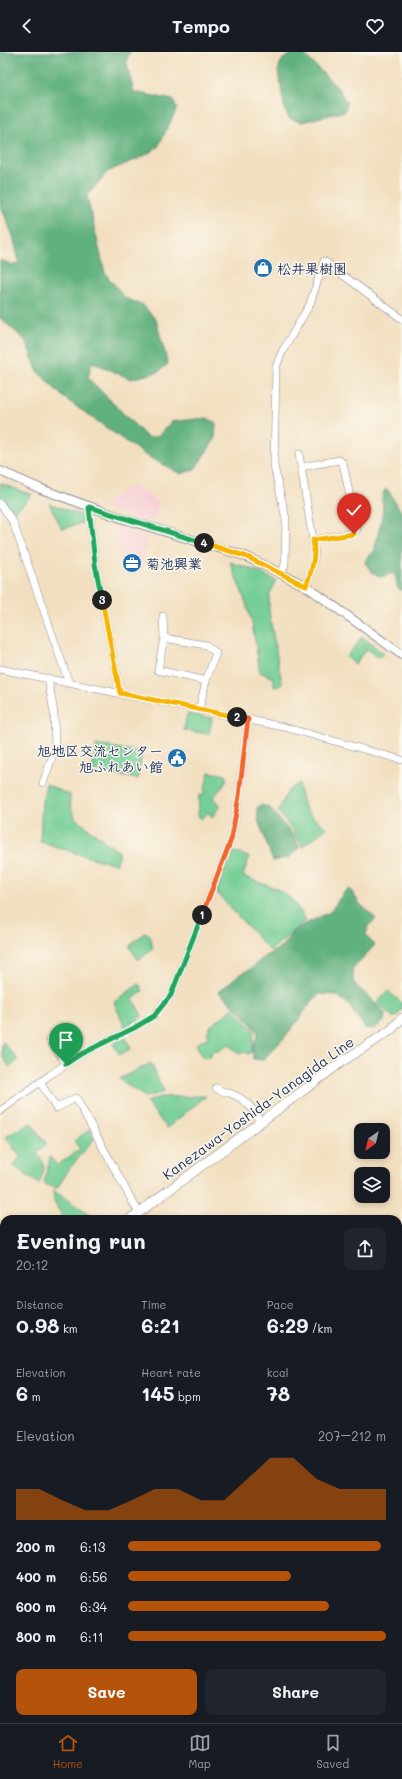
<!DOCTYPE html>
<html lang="en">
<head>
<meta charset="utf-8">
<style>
  body { margin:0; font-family:Mali,"Klee One",sans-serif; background:#20242c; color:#f1f3f6; height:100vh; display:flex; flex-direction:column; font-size:15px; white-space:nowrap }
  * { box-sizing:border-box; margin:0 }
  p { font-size:13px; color:#9ea1a6 }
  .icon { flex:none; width:22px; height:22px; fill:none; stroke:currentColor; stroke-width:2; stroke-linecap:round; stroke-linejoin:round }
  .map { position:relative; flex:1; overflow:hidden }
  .panel { position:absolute; left:0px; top:1163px; width:402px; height:508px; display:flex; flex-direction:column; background:#171b24; border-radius:12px 12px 0 0; box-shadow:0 2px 6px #0003 }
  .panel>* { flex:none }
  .needle { width:26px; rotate:214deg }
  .controls { position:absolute; left:354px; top:1071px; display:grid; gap:8px }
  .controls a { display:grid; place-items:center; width:36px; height:36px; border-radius:8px; background:#171b24; box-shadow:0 2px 6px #0003; font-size:20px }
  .pin { position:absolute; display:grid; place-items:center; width:34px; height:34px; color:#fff; margin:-41px -17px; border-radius:50% 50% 50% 0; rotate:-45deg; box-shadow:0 0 4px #0007 }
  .pin .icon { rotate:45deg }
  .km { position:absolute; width:20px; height:20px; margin:-10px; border-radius:50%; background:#222; color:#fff; font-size:11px; line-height:20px; text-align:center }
  .round { display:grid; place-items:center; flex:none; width:42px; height:42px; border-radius:8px; background:#20242c }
  .head { display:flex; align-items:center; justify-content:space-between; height:68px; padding:0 16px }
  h1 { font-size:22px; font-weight:700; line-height:30px }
  .stats { display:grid; grid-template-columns:repeat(3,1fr); gap:6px; height:68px; padding:4px 16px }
  .stats div { display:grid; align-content:center }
  .stats b { font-size:20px; font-weight:700 }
  .stats small { font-size:11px; font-weight:400 }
  .stats p { font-size:11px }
  .chart { height:112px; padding:8px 16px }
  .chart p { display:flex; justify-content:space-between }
  .chart svg { width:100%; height:72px; margin-top:4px; fill:#b45309; opacity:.7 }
  .button { display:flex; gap:8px; margin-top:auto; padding:8px 16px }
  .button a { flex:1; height:46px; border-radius:8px; background:#b45309; color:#fff; font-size:16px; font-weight:700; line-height:46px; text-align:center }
  .button a+a { background:#20242c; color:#f1f3f6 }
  ul { padding:0 16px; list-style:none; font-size:13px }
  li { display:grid; grid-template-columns:64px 48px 1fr; align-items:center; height:30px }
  li i { height:10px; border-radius:5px; background:#b45309 }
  header { display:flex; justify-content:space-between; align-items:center; height:52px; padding:0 16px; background:#171b24; font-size:18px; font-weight:700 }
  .tabs { display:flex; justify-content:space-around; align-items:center; height:56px; border-top:1px solid #363941; background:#171b24; font-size:11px; color:#9ea1a6 }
  .tabs a { display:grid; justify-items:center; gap:2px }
  .tabs .on { color:#b45309 }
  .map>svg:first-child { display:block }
  .built { fill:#f7cfd5 }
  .green { fill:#75ce95; stroke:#487e7a }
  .forest { fill:#60b17e; stroke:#3e706e }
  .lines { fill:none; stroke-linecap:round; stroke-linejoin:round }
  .stream { stroke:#60a0d2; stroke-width:2 }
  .minor-casing { stroke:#86878f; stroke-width:8 }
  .tertiary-casing { stroke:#86878f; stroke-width:10 }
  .secondary-casing { stroke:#86878f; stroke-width:10 }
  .motorway-casing { stroke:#86878f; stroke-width:14 }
  .minor { stroke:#fff; stroke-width:7 }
  .tertiary { stroke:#fff; stroke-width:8 }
  .secondary { stroke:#fff; stroke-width:9 }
  .motorway { stroke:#fff; stroke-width:12 }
  .split-1-casing { stroke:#fff; stroke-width:8 }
  .split-2-casing { stroke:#fff; stroke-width:8 }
  .split-3-casing { stroke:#fff; stroke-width:8 }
  .split-4-casing { stroke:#fff; stroke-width:8 }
  .split-5-casing { stroke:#fff; stroke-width:8 }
  .split-1 { stroke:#22a559; stroke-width:5 }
  .split-2 { stroke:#f0652b; stroke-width:5 }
  .split-3 { stroke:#f5b400; stroke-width:5 }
  .split-4 { stroke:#22a559; stroke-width:5 }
  .split-5 { stroke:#f5b400; stroke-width:5 }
  .labels { text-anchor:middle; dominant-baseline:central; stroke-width:3; stroke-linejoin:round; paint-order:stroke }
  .poi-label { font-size:14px; font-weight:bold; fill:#1b2f5e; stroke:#fbf7ec; text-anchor:start }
  .street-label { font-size:14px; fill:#1b2f5e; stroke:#fbf7ec }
</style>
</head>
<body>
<header><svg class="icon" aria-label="back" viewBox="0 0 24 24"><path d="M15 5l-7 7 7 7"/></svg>Tempo<svg class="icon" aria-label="heart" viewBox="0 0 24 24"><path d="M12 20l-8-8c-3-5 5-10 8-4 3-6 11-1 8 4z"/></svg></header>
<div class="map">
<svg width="402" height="1671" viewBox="0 0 402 1671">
  <rect width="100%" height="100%" fill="#fbf7ec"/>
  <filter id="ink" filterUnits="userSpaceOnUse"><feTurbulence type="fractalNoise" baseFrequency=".025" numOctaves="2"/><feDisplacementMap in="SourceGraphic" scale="8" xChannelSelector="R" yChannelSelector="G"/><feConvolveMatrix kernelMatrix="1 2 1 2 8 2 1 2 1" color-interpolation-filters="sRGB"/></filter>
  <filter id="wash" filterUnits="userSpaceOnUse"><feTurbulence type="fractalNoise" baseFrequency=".012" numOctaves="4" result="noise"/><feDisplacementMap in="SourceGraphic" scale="16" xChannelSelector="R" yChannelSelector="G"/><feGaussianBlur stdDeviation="0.9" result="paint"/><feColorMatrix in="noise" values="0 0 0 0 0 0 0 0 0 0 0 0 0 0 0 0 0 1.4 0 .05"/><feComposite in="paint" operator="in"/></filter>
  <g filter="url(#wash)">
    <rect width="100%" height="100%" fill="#f2dfc0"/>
    <path class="built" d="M130,434L136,435L160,451L152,471L104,456L108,449Z
      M115,475L149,485L139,521L124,520Z"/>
    <path class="green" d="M0,431L2,432L32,443L14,460L0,444Z
      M49,451L80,463L84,465L85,470L62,477Z
      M230,510L257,519L276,529L269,544V560L282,631L280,634L274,635V626L260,620L252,571L245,548Z
      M362,585L383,601L379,606L366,597L355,612L346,605Z
      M187,662L212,666L209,682L184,678Z
      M96,693L142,700L138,727L92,719Z
      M209,720L226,723V730L213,746L221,754L212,765L208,760L202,767L198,764L199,743L203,744Z
      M299,731C301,755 307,762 327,776L302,795L299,788L278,759L288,739Z
      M46,732L70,743V752L75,766L119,800V805L116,812L84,804L40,789L42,750Z
      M232,799L249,805L243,824C255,830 274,834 284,841C293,847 300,859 306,868L270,899L216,840Z
      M145,880L150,883L153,897L138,908L129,894Z
      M139,932L143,939L133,947L142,964L136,970L125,975L114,950Z
      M388,939L402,951V958L394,966L377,951Z
      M234,956L254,979L252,1000L248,1002L244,1000L239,1002L229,993L218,999L211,1000V1005L203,1006L196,992L207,986L209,975Z
      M125,985L131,996L120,1003L113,992Z
      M3,990L18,1008L10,1015C3,1007 0,999 3,990Z
      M151,1011L164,1040L145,1045L119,1027Z
      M206,1044L167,1076L146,1050L160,1045Z
      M31,1071L47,1092L37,1102C48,1114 44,1117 39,1132L14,1114L20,1104L5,1085Z
      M90,1077L94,1087L70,1116L57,1136L44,1132L50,1105L58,1113L80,1097L74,1089Z
      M53,1138L91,1164L94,1167H64L54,1150Z"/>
    <path class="forest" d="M0,0H130L126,9L134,40L173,48L177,56L158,95L144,104L107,120L87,144L105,221L125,246L143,253L156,268L168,312L158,320L131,327L92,310L88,326L148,386L158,384L171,370L177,369L207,366L216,371L215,387L195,417L181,422L145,403L63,345L38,320L25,288L0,266V208L14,213L19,210L13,184L0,152Z
      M295,0L303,1L338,36L347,52L345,59L302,70L290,67L285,59L278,19L280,12L283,7Z
      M387,437L402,461V539L397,535L396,526L393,521L381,525L372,520L365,511L367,505L374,500L383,460L382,446L384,439Z
      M260,753L269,755L296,787L299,796L290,805L273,809L258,768L257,756Z
      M350,837L360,852L376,867L368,874L366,884L375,893L352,917L354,931L385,961L384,969L374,977L365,976L348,952L337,943L320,942L310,951L301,965L283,987L263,1008L253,1007V996L258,981L242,961L219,940L237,924L252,916L265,904L280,896L292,881L303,873L330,860L345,839Z"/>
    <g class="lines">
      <path class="stream" d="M398,1380L402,1373
        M183,1671L187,1667"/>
    </g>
  </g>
  <g filter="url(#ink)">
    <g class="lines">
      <g class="minor-casing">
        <path id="minor" d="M299,402L315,501L312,517L306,534
          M301,415L339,408L343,411L357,478L354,481L313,488
          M0,451L13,470L69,631
          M89,455L95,512L120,641
          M282,521L285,512L286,467L274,414L276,315L282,300L310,252L324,209L402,267
          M163,564L164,586L158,618L206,629
          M164,586L206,593L216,601L206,629L199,658
          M0,617L284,675L402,708
          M43,731L55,697L54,661L48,626
          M50,988L66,1012
          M40,1030L56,1056L76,1046L125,1136L139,1161
          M216,1036C225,1042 227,1039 234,1043C247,1048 254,1059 261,1070
          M0,1059L50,1023L81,1002L134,976L154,963L171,943L231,788L239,744L248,667
          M0,1287L4,1291
          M0,1317L4,1315
          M0,1329L4,1323
          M0,1392L4,1398
          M398,1502L402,1492
          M398,1657L402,1643
          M236,1667L241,1671
          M340,1671L342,1667
          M394,1671L395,1667"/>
      </g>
      <g class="tertiary-casing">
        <path id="tertiary" d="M0,419L41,437L124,467L245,504L306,534L402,603"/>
      </g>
      <g class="secondary-casing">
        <path id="secondary" d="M130,1167L343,1009L391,978L402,966
          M0,1252L4,1249"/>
      </g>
      <g class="motorway-casing">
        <path id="motorway" d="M398,1553L402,1540
          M398,1597L402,1585
          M361,1671L363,1667
          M375,1671L376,1667"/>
      </g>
      <use href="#minor" class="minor"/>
      <use href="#tertiary" class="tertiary"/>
      <use href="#secondary" class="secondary"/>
      <use href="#motorway" class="motorway"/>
    </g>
  </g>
  <g class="lines" filter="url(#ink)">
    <g class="split-1-casing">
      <path id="split-1" d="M66,1012L81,1002L134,976L154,964L171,943L202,863"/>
    </g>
    <g class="split-2-casing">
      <path id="split-2" d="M202,863L231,788L239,744L248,667L237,665"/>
    </g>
    <g class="split-3-casing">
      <path id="split-3" d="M102,548L120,641L237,665"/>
    </g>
    <g class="split-4-casing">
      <path id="split-4" d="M102,548L95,512L89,455L204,491"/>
    </g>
    <g class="split-5-casing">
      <path id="split-5" d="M204,491L245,504L306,534C312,518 316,505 313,488L354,482"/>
    </g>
    <use href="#split-1" class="split-1"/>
    <use href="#split-2" class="split-2"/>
    <use href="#split-3" class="split-3"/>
    <use href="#split-4" class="split-4"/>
    <use href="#split-5" class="split-5"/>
  </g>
  <defs>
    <g id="shop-disc" transform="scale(1)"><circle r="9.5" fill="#1f6fb2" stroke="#fbf7ec"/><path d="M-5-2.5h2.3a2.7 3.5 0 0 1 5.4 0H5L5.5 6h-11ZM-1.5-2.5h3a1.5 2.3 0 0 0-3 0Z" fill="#fff"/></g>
    <g id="office-disc" transform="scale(1)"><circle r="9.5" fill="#1f6fb2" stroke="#fbf7ec"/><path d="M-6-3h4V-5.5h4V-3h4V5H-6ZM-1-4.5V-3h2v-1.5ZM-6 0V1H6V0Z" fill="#fff"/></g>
    <g id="civic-disc" transform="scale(1)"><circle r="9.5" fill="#1f6fb2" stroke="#fbf7ec"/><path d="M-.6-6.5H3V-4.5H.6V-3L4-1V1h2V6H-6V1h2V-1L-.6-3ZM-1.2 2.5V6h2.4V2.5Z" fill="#fff"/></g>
  </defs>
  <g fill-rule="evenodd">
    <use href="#shop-disc" x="263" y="216"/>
    <use href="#office-disc" x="132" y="511"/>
    <use href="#civic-disc" x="177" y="706"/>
  </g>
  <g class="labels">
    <g class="poi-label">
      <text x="277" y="216">松井果樹園</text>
      <text x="146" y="511">菊池興業</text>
      <text x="163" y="698" text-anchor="end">旭地区交流センター<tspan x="163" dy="16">旭ふれあい館</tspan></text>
    </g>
    <g class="street-label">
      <text transform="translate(258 1056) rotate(-36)">Kanezawa-Yoshida-Yanagida Line</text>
    </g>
  </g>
</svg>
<div class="controls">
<a><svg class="needle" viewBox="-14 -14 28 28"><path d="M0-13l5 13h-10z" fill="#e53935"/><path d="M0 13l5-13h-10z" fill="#9ea1a6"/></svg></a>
<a><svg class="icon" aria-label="layers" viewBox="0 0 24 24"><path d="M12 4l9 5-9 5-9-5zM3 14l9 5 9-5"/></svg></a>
</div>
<div class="pin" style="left:66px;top:1012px;background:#1e9e55"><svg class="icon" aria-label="arrive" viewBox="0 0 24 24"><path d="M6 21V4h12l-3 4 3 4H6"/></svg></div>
<div class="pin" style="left:354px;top:482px;background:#d93025"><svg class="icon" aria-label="check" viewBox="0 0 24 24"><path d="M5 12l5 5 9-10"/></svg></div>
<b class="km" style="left:202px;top:863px">1</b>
<b class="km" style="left:237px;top:665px">2</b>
<b class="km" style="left:102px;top:548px">3</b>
<b class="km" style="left:204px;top:491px">4</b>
<section class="panel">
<div class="head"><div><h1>Evening run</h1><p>20:12</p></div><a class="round"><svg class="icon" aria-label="share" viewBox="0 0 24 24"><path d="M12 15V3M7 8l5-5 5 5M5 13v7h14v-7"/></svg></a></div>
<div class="stats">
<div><p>Distance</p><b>0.98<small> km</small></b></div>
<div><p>Time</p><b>6:21</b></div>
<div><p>Pace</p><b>6:29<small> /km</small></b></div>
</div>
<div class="stats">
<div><p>Elevation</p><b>6<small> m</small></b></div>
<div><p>Heart rate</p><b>145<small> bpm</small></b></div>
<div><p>kcal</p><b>78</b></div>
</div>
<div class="chart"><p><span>Elevation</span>207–212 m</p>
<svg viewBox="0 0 160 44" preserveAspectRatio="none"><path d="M0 44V25L10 25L20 32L30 38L40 38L50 32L60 25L70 25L80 32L90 32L100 19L110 6L120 6L130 19L140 25L150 25L160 25V44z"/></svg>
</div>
<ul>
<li><b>200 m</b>6:13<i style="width:98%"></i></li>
<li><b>400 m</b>6:56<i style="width:63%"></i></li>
<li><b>600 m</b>6:34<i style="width:78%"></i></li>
<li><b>800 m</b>6:11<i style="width:100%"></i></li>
</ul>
<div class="button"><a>Save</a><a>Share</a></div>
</section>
</div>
<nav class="tabs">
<a class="on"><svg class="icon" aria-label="home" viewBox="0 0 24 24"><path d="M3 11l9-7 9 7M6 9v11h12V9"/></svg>Home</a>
<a><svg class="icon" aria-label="map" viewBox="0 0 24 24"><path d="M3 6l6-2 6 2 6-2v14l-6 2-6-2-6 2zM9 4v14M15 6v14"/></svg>Map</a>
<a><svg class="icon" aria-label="saved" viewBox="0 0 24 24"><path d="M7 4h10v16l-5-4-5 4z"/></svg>Saved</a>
</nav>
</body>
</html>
